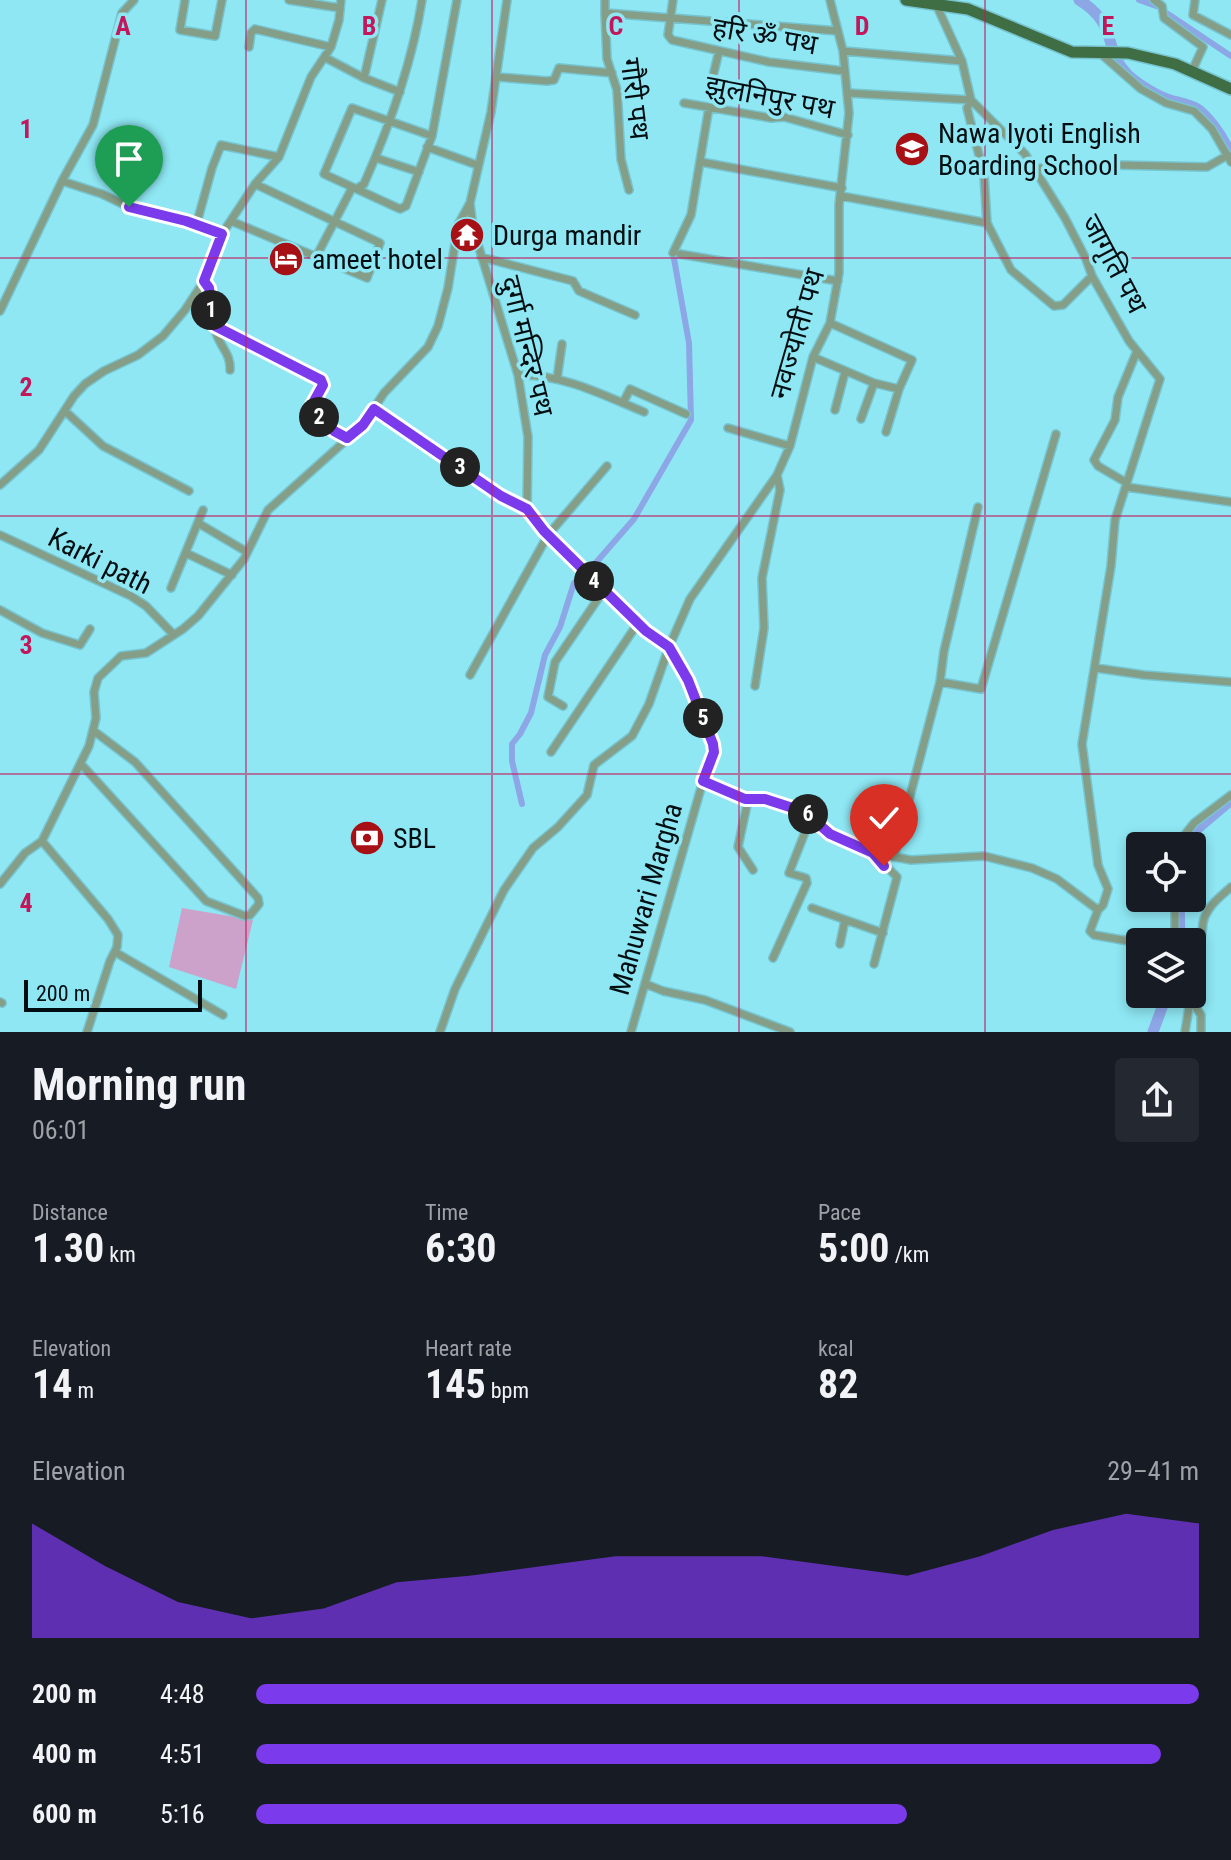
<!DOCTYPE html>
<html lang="en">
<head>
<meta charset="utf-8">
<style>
  body { margin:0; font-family:"Roboto Condensed","Noto Sans Devanagari",sans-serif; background:#242831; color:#f1f3f6; height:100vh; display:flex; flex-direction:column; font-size:30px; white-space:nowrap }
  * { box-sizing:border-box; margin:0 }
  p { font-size:26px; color:#9ea1a6 }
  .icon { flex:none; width:44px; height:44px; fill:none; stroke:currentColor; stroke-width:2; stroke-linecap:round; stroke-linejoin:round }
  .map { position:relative; height:1032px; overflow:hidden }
  .side { display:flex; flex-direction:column; background:#171b24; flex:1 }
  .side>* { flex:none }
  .tools { position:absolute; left:1126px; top:832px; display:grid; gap:16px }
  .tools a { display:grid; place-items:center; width:80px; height:80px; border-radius:8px; background:#171b24; box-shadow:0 4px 12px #0003; font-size:40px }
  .scale { position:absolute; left:24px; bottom:20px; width:178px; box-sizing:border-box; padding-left:8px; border:4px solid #000e11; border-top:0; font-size:22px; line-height:28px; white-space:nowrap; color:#000e11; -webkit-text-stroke:6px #8ee7f3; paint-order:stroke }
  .pin { position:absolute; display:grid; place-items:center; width:68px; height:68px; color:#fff; margin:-82px -34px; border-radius:50% 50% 50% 0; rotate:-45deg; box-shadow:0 0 8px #0007 }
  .pin .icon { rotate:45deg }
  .km { position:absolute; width:40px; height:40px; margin:-20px; border-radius:50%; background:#222; color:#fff; font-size:22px; line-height:40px; text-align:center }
  .round { display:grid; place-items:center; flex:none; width:84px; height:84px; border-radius:8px; background:#242831 }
  .headline { display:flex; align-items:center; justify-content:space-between; height:136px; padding:0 32px }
  h1 { font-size:44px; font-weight:700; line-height:60px }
  .stats { display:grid; grid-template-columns:repeat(3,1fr); gap:12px; height:136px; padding:8px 32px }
  .stats div { display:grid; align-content:center }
  .stats b { font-size:40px; font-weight:700 }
  .stats small { font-size:22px; font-weight:400 }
  .stats p { font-size:22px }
  .chart { height:224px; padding:16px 32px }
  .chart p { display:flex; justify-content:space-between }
  .chart svg { width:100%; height:144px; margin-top:8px; fill:#7c3aed; opacity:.7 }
  ul { padding:0 32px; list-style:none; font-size:26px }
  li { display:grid; grid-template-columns:128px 96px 1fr; align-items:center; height:60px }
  li i { height:20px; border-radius:10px; background:#7c3aed }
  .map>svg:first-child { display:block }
  .green { fill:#cca2cb }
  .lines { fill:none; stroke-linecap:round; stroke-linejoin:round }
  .canal { stroke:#8da6e6; stroke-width:6 }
  .river { stroke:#8da6e6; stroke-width:11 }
  .minor-casing { stroke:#77c4cf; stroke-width:10 }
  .primary-casing { stroke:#77c4cf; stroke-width:14 }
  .minor { stroke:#859e87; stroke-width:7 }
  .primary { stroke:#3f6d44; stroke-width:11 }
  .route-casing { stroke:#fff; stroke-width:16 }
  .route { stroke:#7c3aed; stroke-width:10 }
  .grid { fill:none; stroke:#c2185b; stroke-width:2; stroke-opacity:0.55 }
  .labels { text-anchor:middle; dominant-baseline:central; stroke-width:7; stroke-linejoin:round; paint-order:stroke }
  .street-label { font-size:28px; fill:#000e11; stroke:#8ee7f3 }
  .poi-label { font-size:28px; fill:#000e11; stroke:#8ee7f3; text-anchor:start }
  .grid-label { font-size:26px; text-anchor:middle; font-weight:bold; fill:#c2185b; stroke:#8ee7f3; stroke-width:7; stroke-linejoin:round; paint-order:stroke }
</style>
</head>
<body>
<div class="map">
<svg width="1231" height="1032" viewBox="0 0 1231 1032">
  <rect width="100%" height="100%" fill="#8ee7f3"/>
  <path class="green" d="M182,908L253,920L236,989L169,967Z"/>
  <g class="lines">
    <path class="canal" d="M1139,0L1159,7
      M1168,14L1231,56
      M522,804L512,761V744L520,734L531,713L545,655L560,627L574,583L586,574L634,519L691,420L689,343L673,253"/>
    <path class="river" d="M1079,0C1119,24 1103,51 1128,75C1138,84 1157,96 1170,100C1180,103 1190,104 1199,110C1212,121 1224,140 1231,155
      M1182,846L1192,833L1231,800
      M1179,898L1180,938
      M1161,938H1170
      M1153,1032L1167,994"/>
    <g class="minor-casing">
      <path id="minor" d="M185,0L180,30L215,36L222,0
        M289,0L340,8
        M507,0L491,112L470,203L473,228L518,375L528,437L527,509L544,531L594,581L646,631L669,647L688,680L714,752L703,781L631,1032
        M605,0V13L838,31
        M673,0L668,35L672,40L769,62L844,71
        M1154,0L1162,6L1164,18L1203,47L1192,71
        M1195,0L1193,15L1231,35
        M935,2L962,61L971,100L1025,154L1065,218L1086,259L1092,276L1129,341L1160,379L1115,520L1111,566L1082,744L1098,865L1108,889L1103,905L1098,910
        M605,13L607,59L617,90L621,159L629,190
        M249,47L251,33L255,29L331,47
        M843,51L962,61
        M1100,53L1141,89L1166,103L1194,111L1212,129L1231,162
        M326,58L364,78L400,92
        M713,76L719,51
        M497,77L547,81L554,80L559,68L612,73
        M364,78L382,0
        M847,93L971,100L967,108L984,175L987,223L1011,270L1054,306L1063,305L1092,276
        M684,103L771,118L784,117L848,135
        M432,136L352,108L324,174L400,209L406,206L432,136L457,0
        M427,147L477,165
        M376,158L419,172
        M701,162L842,188
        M1035,169L1070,164L1207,167L1228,155
        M62,181L102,194L129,207L186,221L222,234
        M358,188L364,184C390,125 412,64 422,0
        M841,196L987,223
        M231,221L367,278L380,243L255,184
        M196,226L212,168L221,145L279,157
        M673,253L691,215L709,107
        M680,254L838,281
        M316,257L352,188
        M481,257L573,281L579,291L635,315
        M204,281C215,295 211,317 216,333C221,348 231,354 230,370
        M0,311L62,181L93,125L122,13L134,0
        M215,326L321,380L323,385L312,405L313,411L334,431L347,438
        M813,357L874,383L899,389L912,360L830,323
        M518,375C563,374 603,395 644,412
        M557,379L562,344
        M623,403L630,389L686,414
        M374,409L501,496L527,509
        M835,410L845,372
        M65,411L103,446L189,491
        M861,419L874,383
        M728,428L790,446
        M886,432L899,389
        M1127,483L1098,466L1094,460L1115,420L1118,397L1137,351
        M0,485L39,450L74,396L85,384L104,371L138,355L163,336L185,310L204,281L222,234L255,184L279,157L311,77L331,47L339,20L341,0
        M1126,487L1231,502
        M198,523L247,552
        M0,535L131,596L146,606L174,635
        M186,553L232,575
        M171,588L203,510
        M0,610L42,633L80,645L90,629
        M1096,668L1144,675L1231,682
        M470,675L548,535L607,466
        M940,682L981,689L1056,434
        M755,686L764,628L762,578L780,490L777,475
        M563,706L548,697L555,662L604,590
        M551,752L638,623
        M81,764L206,901L245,916L250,915L259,904L258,898L135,762L94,731
        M703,781L745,799H765L805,812L830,834L873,853L911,860L984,856L1032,868L1057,879L1098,910L1090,931L1094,935L1140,943
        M748,800L738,847L753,870
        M42,841L89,746L96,718L94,692L98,678L121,656L146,653L183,629L198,616L244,559L268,510L363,425L384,393L428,347L438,326L448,288L458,225L470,203
        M42,841L108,919L118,935L117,947L110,961L87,1032
        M1176,846L1194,823L1231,795
        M873,853L897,877L874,964
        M894,857L940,682L944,651L978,507
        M0,884L25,853L42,841
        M1175,898V942
        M812,908L883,933
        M840,944L845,920
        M1192,950L1198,948C1202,940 1202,932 1203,923C1206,907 1220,897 1231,887
        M115,952L223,1015
        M773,958L807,883L806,878L789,873L811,817
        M646,984L663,991L705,1000L790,1032
        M1191,1000L1201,1015V1032
        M0,1002L2,1003
        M440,1032L455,989L504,890L533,848L558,827L587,795L594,765L632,736L649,704L669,647L690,599L777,475L790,446L813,357L830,323L839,273V205L849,113L843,51L830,0
        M1185,1032L1191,994"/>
    </g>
    <g class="primary-casing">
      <path id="primary" d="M906,0L968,9L1072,52L1128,53L1175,64L1231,89"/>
    </g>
    <use href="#minor" class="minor"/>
    <use href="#primary" class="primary"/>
  </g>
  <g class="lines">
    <g class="route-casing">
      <path id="route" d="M129,207L186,221L222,234L204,281L209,288L215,326L321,380L323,385L312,405L313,411L334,431L347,438L363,425L374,409L501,496L527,509L544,531L604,590L646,631L669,647L688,680L713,744L714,752L703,781L745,799H765L805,812L830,834L873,853L884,866"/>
    </g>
    <use href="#route" class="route"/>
  </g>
  <path class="grid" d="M246,0V1032M492,0V1032M739,0V1032M985,0V1032M0,258H1231M0,516H1231M0,774H1231"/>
  <defs>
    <g id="school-disc" transform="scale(1.8)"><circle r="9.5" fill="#a71116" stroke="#8ee7f3"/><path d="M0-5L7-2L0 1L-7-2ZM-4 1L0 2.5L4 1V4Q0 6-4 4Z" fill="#fff"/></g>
    <g id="temple-disc" transform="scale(1.8)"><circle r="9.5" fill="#a71116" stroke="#8ee7f3"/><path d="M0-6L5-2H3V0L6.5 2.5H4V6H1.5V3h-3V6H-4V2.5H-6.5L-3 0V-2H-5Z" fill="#fff"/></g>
    <g id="hotel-disc" transform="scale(1.8)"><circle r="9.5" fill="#a71116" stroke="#8ee7f3"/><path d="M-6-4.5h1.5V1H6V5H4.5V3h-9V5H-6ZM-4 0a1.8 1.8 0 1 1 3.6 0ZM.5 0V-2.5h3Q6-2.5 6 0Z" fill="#fff"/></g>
    <g id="bank-disc" transform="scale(1.8)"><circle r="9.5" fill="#a71116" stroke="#8ee7f3"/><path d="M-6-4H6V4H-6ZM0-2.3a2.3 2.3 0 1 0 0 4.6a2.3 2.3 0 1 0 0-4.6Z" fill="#fff"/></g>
  </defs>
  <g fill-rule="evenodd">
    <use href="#school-disc" x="912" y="149"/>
    <use href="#temple-disc" x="467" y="235"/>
    <use href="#hotel-disc" x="286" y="259"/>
    <use href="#bank-disc" x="367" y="838"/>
  </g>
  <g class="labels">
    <g class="street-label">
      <text transform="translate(765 36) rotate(10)">हरि ॐ पथ</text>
      <text transform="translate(770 97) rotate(11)">झुलनिपुर पथ</text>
      <text transform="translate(635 99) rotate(83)">गौरी पथ</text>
      <text transform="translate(1114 264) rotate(62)">जागृति पथ</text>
      <text transform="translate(797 334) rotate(-74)">नवज्योती पथ</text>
      <text transform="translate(527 346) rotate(76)">दुर्गा मन्दिर पथ</text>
      <text transform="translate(100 561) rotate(27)">Karki path</text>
      <text transform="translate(646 899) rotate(-74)">Mahuwari Margha</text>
    </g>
    <g class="poi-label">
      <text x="938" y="133">Nawa Iyoti English<tspan x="938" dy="32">Boarding School</tspan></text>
      <text x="493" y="235">Durga mandir</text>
      <text x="312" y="259">ameet hotel</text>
      <text x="393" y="838">SBL</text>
    </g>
  </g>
  <g class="grid-label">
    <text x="123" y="35">A</text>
    <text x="369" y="35">B</text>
    <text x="616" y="35">C</text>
    <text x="862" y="35">D</text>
    <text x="1108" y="35">E</text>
    <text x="26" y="138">1</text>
    <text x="26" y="396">2</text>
    <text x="26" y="654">3</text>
    <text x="26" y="912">4</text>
  </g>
</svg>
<div class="tools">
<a><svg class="icon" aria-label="locate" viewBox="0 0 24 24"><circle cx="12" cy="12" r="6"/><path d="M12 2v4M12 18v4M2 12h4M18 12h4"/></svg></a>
<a><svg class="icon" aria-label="layers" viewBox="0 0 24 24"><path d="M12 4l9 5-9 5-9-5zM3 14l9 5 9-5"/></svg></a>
</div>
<div class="scale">200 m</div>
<div class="pin" style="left:129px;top:207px;background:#1e9e55"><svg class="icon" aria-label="arrive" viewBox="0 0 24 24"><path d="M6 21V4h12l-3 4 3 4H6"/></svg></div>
<div class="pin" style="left:884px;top:866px;background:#d93025"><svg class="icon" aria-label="check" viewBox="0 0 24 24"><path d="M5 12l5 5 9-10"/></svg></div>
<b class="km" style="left:211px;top:310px">1</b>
<b class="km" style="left:319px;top:417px">2</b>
<b class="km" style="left:460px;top:467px">3</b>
<b class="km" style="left:594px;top:581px">4</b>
<b class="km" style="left:703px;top:718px">5</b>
<b class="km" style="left:808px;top:814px">6</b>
</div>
<section class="side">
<div class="headline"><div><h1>Morning run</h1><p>06:01</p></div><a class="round"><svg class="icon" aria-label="share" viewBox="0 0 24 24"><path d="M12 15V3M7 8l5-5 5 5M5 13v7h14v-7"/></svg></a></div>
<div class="stats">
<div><p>Distance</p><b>1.30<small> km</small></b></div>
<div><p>Time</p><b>6:30</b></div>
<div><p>Pace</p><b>5:00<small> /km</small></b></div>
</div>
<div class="stats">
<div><p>Elevation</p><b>14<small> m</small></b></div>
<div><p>Heart rate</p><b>145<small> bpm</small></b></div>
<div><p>kcal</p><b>82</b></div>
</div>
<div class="chart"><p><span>Elevation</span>29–41 m</p>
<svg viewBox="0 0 160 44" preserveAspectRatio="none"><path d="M0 44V9L10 22L20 33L30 38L40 35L50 27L60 25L70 22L80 19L90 19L100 19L110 22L120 25L130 19L140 11L150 6L160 9V44z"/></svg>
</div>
<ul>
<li><b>200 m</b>4:48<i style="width:100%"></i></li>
<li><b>400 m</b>4:51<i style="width:96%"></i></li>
<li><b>600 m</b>5:16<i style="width:69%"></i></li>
</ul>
</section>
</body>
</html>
